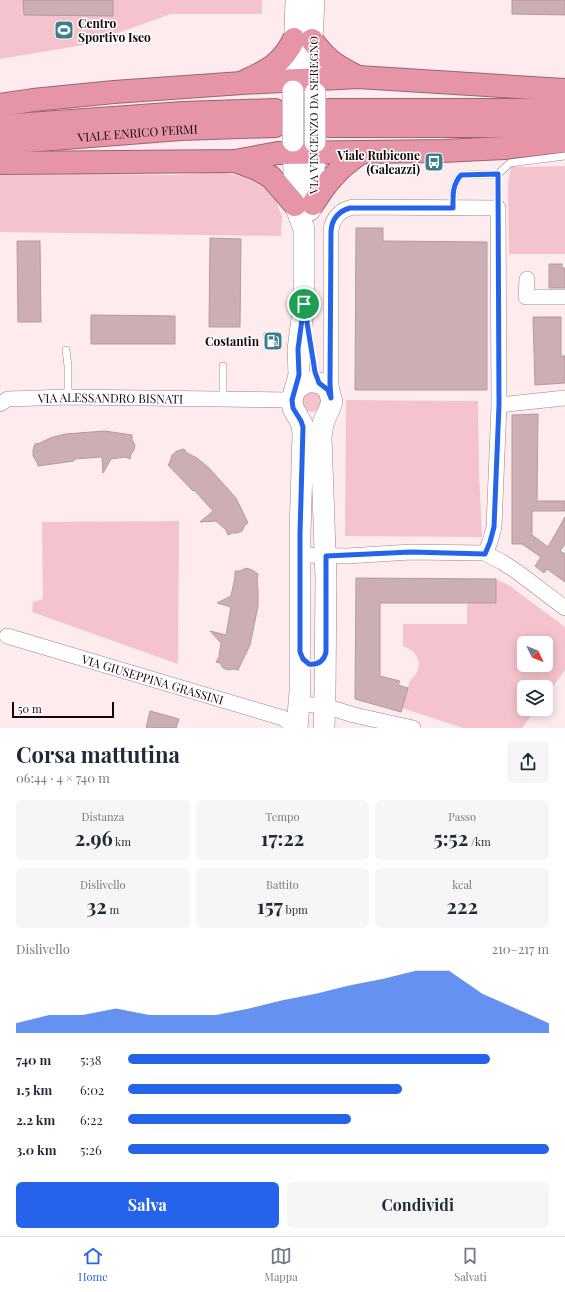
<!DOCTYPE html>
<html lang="it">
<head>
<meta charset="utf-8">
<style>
  body { margin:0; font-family:"Playfair Display",serif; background:#f6f6f7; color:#1f2937; height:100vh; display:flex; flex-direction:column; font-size:15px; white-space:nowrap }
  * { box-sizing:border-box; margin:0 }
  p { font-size:13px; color:#747a83 }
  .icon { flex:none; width:22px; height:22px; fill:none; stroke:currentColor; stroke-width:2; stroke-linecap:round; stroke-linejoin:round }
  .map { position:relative; height:728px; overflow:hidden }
  .sheet { display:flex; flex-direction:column; background:#fff; flex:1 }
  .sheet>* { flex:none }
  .needle { width:26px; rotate:133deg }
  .buttons { position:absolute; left:517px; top:636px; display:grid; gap:8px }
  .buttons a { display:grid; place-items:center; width:36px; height:36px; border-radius:6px; background:#fff; box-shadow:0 2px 10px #0003; font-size:20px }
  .scale { position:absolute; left:12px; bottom:10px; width:102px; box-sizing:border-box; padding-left:4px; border:2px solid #12080a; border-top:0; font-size:11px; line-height:14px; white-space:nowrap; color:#12080a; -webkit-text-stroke:3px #fdfdfd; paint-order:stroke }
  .pin { position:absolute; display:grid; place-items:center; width:34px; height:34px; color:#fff; margin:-17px; border:2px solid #fff; border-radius:50%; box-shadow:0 1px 4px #0007 }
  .round { display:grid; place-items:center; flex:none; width:42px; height:42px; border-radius:6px; background:#f6f6f7 }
  .head { display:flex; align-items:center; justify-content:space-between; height:68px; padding:0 16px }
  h1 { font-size:22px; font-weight:700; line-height:30px }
  .stats { display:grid; grid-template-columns:repeat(3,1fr); gap:6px; height:68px; padding:4px 16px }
  .stats div { display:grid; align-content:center; border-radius:6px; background:#f6f6f7; text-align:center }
  .stats b { font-size:20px; font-weight:700 }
  .stats small { font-size:11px; font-weight:400 }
  .stats p { font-size:11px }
  .chart { height:112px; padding:8px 16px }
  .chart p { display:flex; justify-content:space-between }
  .chart svg { width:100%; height:72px; margin-top:4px; fill:#2563eb; opacity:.7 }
  .primary-button { display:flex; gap:8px; margin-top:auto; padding:8px 16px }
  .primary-button a { flex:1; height:46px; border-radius:6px; background:#2563eb; color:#fff; font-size:16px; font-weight:700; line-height:46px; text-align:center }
  .primary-button a+a { background:#f6f6f7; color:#1f2937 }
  ul { padding:0 16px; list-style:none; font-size:13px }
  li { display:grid; grid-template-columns:64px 48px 1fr; align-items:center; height:30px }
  li i { height:10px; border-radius:5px; background:#2563eb }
  .dock { display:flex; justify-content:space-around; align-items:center; height:56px; border-top:1px solid #e0e1e3; background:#fff; font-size:11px; color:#747a83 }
  .dock a { display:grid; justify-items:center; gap:2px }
  .dock .active { color:#2563eb }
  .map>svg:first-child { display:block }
  .green { fill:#f5c3cd; fill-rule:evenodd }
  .building { fill:#ccafb4; stroke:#b5999e }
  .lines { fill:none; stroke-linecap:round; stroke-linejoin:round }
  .lane-casing { stroke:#9e8287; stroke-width:8 }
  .street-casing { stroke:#9e8287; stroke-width:16 }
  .secondary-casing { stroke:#9e8287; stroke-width:22 }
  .highway-casing { stroke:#9b6470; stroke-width:24 }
  .lane { stroke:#fff; stroke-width:7 }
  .street { stroke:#fff; stroke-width:15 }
  .secondary { stroke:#fff; stroke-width:21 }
  .highway { stroke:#e595a7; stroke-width:22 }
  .secondary-bridge-casing { stroke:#9e8287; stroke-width:22; stroke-linecap:butt }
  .secondary-bridge { stroke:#fff; stroke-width:21 }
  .route-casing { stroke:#fff; stroke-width:8 }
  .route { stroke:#2563eb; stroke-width:5 }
  .labels { text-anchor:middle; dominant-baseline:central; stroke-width:3; stroke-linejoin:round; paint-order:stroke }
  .poi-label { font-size:12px; font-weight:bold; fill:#12080a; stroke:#fdfdfd; text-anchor:end }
  .street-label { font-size:12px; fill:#12080a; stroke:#fdfdfd }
</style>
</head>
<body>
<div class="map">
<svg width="565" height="728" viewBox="0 0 565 728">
  <rect width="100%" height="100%" fill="#feebee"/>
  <path class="green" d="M0,0H262V14H171L84,45L0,59Z
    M565,166V254H509L508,184L511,167Z
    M222,172L257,180L274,195L282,217L281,236L0,232V173L174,175Z
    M302 402a10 10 0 1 1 20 0a10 10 0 1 1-20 0Z
    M346,400L478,401L479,472L482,537L345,536Z
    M179,521L178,664L32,612L33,602L43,599L42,522Z
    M496,579L510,586L565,627V670L546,696V687H524V709H536L522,728H463L402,708C405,699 407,691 409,683C410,680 413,678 415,675C424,663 416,650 403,646V624H467V603H496ZM524,643H546V665H524Z"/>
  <path class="building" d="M23,0H113V16L24,15Z
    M512,0H565V15L512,14Z
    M356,228H383V241L487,242V390H355Z
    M210,238L241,239L240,327H209Z
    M17,241H40L41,322H18Z
    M549,264H562V268H565V288H549Z
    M91,315L175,316V344H91Z
    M533,317H561V356H565V383L535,385Z
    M264,333H279V349H265Z
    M538,414L537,501H565V511H532V535L548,547L565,517V544L560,551L565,554V582L547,569L544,573L535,566L541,557L522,544H512V415Z
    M105,431L132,435V440L135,445L134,450L131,454L130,459L125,457L111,459L103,473L102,457L74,459V461L38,466L37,462L33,456V450L35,444L40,443L50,438L65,434Z
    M184,449L187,453L197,458L209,468L236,498L248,523L245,525L242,531L237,533H232L228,535L226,530L216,521L200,522L213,511L194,490L193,491L168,465L170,462L172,455L177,451Z
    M246,568L252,570L258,574L257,579L258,590V606L250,645L238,670L234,669L228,670L223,668L220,663L216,662L219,657L221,643L210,631L226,635L231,607L217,603L231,596L235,577V571H240Z
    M356,578L496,579V603H380V676L400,681L398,685L408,688L401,712L355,699Z
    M150,711L179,719L176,728H146Z"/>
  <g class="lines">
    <g class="lane-casing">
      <path id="lane" d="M498,174L510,163L565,156
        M498,174V208
        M453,208C453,195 452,185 461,175L498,174
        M66,350L68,366V397
        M223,399V366"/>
    </g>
    <g class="street-casing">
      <g id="street">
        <path d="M527,279L526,297H565"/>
        <path d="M331,397V231C332,218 341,209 354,207L498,208L499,405L494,527L490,542L485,553"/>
        <path id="s1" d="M0,404L8,399L68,397L292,400"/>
        <path d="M499,405L565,398"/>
        <path d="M300,555L347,556L411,552L485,553L502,562L516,571L565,608"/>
        <path id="s2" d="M7,636L283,718L295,728"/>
        <path d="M300,704L325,706L354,715L413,728"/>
      </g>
    </g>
    <g class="secondary-casing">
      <path id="secondary" d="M314,0L312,40L315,93
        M293,91L296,0
        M293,141L295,205L304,229V304L298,349L299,375L292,400L293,408L302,424L303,434L300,534V692L297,728
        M310,210L313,204L315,142
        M296,389L307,382H315L323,384L329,390L332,402L329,410L323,423L321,437L326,579L325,690L324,728"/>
    </g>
    <g class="highway-casing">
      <g id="highway">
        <path d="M312,40C327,61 337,66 358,77"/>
        <path d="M245,81C267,71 283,63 294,39"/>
        <path d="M0,105L33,100L114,92L242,83L358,77L565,90"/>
        <path d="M329,110H565"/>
        <path d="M0,126L183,113L275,110"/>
        <path d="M330,126H565"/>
        <path id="s3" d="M0,143L181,129L275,126"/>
        <path d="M235,161L257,169L271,177L295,205"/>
        <path d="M0,163L235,161L278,153L443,151L504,148L565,141"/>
        <path d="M313,204C328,180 339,168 362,152"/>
      </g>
    </g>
    <use href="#lane" class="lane"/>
    <use href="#street" class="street"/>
    <use href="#secondary" class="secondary"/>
    <use href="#highway" class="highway"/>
    <g class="secondary-bridge-casing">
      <path id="secondary-bridge" d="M293,91V141
        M315,142V93"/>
    </g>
    <use href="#secondary-bridge" class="secondary-bridge"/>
  </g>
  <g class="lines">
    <g class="route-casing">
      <path id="route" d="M498,174L499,405L494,527L490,542L485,554L411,552L326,556V652C324,661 318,665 309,664L303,659L300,652V534L303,427L301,421L293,408L292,400L299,375L298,349L304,304L315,372L319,383L328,390L331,398L330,385L331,231C332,219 339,211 350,208H453C453,196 452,185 461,175Z"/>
    </g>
    <use href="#route" class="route"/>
  </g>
  <defs>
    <g id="stadium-square" transform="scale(1)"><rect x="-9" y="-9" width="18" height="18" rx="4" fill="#3b7e8e" stroke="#fdfdfd"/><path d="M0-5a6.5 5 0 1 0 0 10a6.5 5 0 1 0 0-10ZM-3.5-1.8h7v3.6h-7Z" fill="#fff"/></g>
    <g id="bus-square" transform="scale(1)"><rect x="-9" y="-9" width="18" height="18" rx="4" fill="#3b7e8e" stroke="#fdfdfd"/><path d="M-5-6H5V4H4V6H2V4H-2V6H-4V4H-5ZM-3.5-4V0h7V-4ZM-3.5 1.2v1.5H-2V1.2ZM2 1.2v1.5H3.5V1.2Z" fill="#fff"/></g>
    <g id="fuel-square" transform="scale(1)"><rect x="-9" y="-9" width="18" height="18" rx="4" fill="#3b7e8e" stroke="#fdfdfd"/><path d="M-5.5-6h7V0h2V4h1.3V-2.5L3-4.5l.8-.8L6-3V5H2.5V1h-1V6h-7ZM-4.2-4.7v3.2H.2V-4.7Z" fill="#fff"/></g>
  </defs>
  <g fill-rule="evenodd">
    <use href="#stadium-square" x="64" y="30"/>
    <use href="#bus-square" x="434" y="162"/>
    <use href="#fuel-square" x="273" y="341"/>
  </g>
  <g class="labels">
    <g class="poi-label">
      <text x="78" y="23" text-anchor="start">Centro<tspan x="78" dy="14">Sportivo Iseo</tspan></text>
      <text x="420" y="155">Viale Rubicone<tspan x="420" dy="14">(Galeazzi)</tspan></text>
      <text x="259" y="341">Costantin</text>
    </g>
    <g class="street-label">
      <text transform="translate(313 115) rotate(-90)">VIA VINCENZO DA SEREGNO</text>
      <text stroke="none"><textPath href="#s3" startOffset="138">VIALE ENRICO FERMI</textPath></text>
      <text stroke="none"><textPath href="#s1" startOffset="112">VIA ALESSANDRO BISNATI</textPath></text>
      <text stroke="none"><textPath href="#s2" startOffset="152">VIA GIUSEPPINA GRASSINI</textPath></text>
    </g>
  </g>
</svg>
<div class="buttons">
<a><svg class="needle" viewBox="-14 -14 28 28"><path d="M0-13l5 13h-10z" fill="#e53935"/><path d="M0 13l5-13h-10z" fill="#747a83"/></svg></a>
<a><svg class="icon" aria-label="layers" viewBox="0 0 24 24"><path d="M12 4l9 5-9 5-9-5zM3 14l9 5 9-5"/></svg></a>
</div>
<div class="scale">50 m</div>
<div class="pin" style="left:304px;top:304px;background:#1e9e55"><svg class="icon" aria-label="arrive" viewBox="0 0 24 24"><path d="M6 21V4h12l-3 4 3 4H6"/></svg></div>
</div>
<section class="sheet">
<div class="head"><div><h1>Corsa mattutina</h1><p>06:44 · 4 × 740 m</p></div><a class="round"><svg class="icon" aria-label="share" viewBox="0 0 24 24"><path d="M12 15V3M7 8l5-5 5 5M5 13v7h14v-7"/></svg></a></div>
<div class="stats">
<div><p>Distanza</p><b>2.96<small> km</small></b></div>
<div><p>Tempo</p><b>17:22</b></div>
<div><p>Passo</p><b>5:52<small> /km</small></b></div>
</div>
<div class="stats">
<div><p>Dislivello</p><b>32<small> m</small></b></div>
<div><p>Battito</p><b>157<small> bpm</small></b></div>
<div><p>kcal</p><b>222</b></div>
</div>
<div class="chart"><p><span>Dislivello</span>210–217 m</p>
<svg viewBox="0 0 160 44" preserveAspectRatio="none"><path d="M0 44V38L10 33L20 33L30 29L40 33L50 33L60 33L70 29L80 24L90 20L100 15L110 11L120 6L130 6L140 20L150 29L160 38V44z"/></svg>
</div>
<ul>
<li><b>740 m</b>5:38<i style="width:86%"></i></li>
<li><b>1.5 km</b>6:02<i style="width:65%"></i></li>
<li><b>2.2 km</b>6:22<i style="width:53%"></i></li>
<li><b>3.0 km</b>5:26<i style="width:100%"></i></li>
</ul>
<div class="primary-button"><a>Salva</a><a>Condividi</a></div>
</section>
<nav class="dock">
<a class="active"><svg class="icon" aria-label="home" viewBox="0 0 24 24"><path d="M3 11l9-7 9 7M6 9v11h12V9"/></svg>Home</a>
<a><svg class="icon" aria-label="map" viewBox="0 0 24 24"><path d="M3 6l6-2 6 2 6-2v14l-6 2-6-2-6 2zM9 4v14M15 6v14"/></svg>Mappa</a>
<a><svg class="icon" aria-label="saved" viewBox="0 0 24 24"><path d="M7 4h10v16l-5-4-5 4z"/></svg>Salvati</a>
</nav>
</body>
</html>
